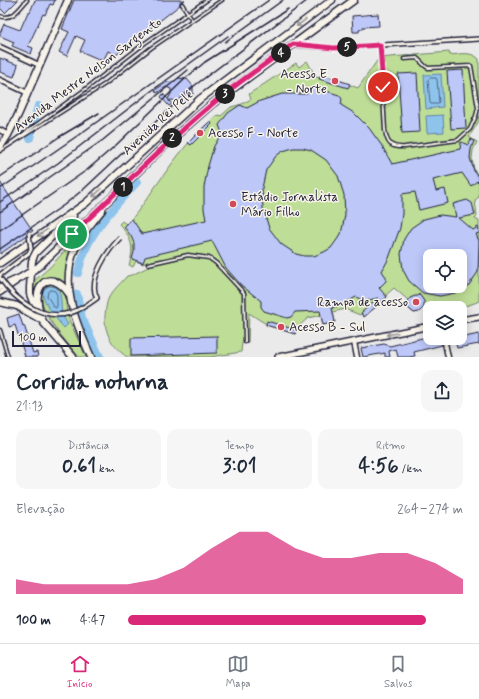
<!DOCTYPE html>
<html lang="pt">
<head>
<meta charset="utf-8">
<style>
  body { margin:0; font-family:Mynerve,sans-serif; background:#f6f6f7; color:#1f2937; height:100vh; display:flex; flex-direction:column; font-size:15px; white-space:nowrap }
  * { box-sizing:border-box; margin:0 }
  p { font-size:13px; color:#747a83 }
  .icon { flex:none; width:22px; height:22px; fill:none; stroke:currentColor; stroke-width:2; stroke-linecap:round; stroke-linejoin:round }
  .map { position:relative; height:357px; overflow:hidden }
  .panel { display:flex; flex-direction:column; background:#fff; flex:1 }
  .panel>* { flex:none }
  .buttons { position:absolute; left:423px; top:249px; display:grid; gap:8px }
  .buttons a { display:grid; place-items:center; width:44px; height:44px; border-radius:8px; background:#fff; box-shadow:0 2px 10px #0003; font-size:20px }
  .scale { position:absolute; left:12px; bottom:10px; width:69px; box-sizing:border-box; padding-left:4px; border:2px solid #22223b; border-top:0; font-size:11px; line-height:14px; white-space:nowrap; color:#22223b; -webkit-text-stroke:3px #f7f3e8; paint-order:stroke }
  .pin { position:absolute; display:grid; place-items:center; width:34px; height:34px; color:#fff; margin:-17px; border:2px solid #fff; border-radius:50%; box-shadow:0 1px 4px #0007 }
  .km { position:absolute; width:20px; height:20px; margin:-10px; border-radius:50%; background:#222; color:#fff; font-size:11px; line-height:20px; text-align:center }
  .round { display:grid; place-items:center; flex:none; width:42px; height:42px; border-radius:12px; background:#f6f6f7 }
  .overview { display:flex; align-items:center; justify-content:space-between; height:68px; padding:0 16px }
  h1 { font-size:22px; font-weight:800; line-height:30px }
  .metrics { display:grid; grid-template-columns:repeat(3,1fr); gap:6px; height:68px; padding:4px 16px }
  .metrics div { display:grid; align-content:center; border-radius:10px; background:#f6f6f7; text-align:center }
  .metrics b { font-size:20px; font-weight:800 }
  .metrics small { font-size:11px; font-weight:400 }
  .metrics p { font-size:11px }
  .chart { height:112px; padding:8px 16px }
  .chart p { display:flex; justify-content:space-between }
  .chart svg { width:100%; height:72px; margin-top:4px; fill:#db2777; opacity:.7 }
  ul { padding:0 16px; list-style:none; font-size:13px }
  li { display:grid; grid-template-columns:64px 48px 1fr; align-items:center; height:30px }
  li i { height:10px; border-radius:5px; background:#db2777 }
  .tab-bar { display:flex; justify-content:space-around; align-items:center; height:56px; border-top:1px solid #e0e1e3; background:#fff; font-size:11px; color:#747a83 }
  .tab-bar a { display:grid; justify-items:center; gap:2px }
  .tab-bar .active { color:#db2777 }
  .map>svg:first-child { display:block }
  .green { fill:#bede97; stroke:#708069; fill-rule:evenodd }
  .water { fill:#8ec4ec; stroke:#6383a5 }
  .lines { fill:none; stroke-linecap:round; stroke-linejoin:round }
  .shore { stroke:#4d6382; stroke-width:1 }
  .river { stroke:#8ec4ec; stroke-width:8 }
  .building { fill:#bdc8f9; stroke:#22223b; fill-rule:evenodd }
  .service-casing { stroke:#22223b; stroke-width:5 }
  .pedestrian-casing { stroke:#22223b; stroke-width:6 }
  .minor-casing { stroke:#22223b; stroke-width:7 }
  .tertiary-casing { stroke:#22223b; stroke-width:8 }
  .primary-casing { stroke:#22223b; stroke-width:9 }
  .service { stroke:#f7f3e8; stroke-width:2 }
  .pedestrian { stroke:#f7f3e8; stroke-width:3 }
  .minor { stroke:#f7f3e8; stroke-width:4 }
  .tertiary { stroke:#f7f3e8; stroke-width:5 }
  .primary { stroke:#f7f3e8; stroke-width:6 }
  .rail { stroke:#22223b; stroke-width:1.5 }
  .pedestrian-bridge-casing { stroke:#22223b; stroke-width:6; stroke-linecap:butt }
  .pedestrian-bridge { stroke:#f7f3e8; stroke-width:3 }
  .oneway { stroke:#97959a }
  .route-casing { stroke:#fff; stroke-width:8 }
  .route { stroke:#db2777; stroke-width:5 }
  .poi-dot { fill:#d1495b; stroke:#f7f3e8; stroke-width:1.5 }
  .labels { text-anchor:middle; dominant-baseline:central; stroke-width:3; stroke-linejoin:round; paint-order:stroke }
  .poi-label { font-size:13px; fill:#22223b; stroke:#f7f3e8; text-anchor:start }
  .street-label { font-size:13px; fill:#22223b; stroke:#f7f3e8 }
</style>
</head>
<body>
<div class="map">
<svg width="479" height="357" viewBox="0 0 479 357">
  <rect width="100%" height="100%" fill="#ebeaeb"/>
  <filter id="ink" filterUnits="userSpaceOnUse"><feTurbulence type="fractalNoise" baseFrequency=".025" numOctaves="2"/><feDisplacementMap in="SourceGraphic" scale="8" xChannelSelector="R" yChannelSelector="G"/><feConvolveMatrix kernelMatrix="1 2 1 2 8 2 1 2 1" color-interpolation-filters="sRGB"/></filter>
  <g filter="url(#ink)">
    <path class="green" d="M449,52L450,55C461,54 471,51 479,59V121L469,137L477,142L473,150L472,159L474,169L479,177V197L475,200L477,216L475,219L479,221V301C470,306 445,311 435,308C431,307 431,305 426,305L419,312L414,313L408,308V300L394,288L386,295L387,297L364,317L361,314L360,315L345,309L333,312L335,322L323,325L321,315L308,318L299,326L295,334L266,325V324L249,313L248,342L242,343L241,352L210,357H127C113,347 104,334 105,315C106,309 106,303 109,297C114,289 121,283 127,276L132,275L148,267V262L143,264L136,261L133,267L129,265C135,246 131,238 119,224L122,221L126,224L135,215C160,182 185,139 218,115L221,116L231,107L242,104L251,99L249,94L296,63L299,67L307,61L316,77L320,78L321,74L358,88L379,58ZM430,256H460V286H430Z
      M81,233C71,252 66,264 66,285L61,282L40,283L36,290V304L33,293L34,281L50,267Z
      M54,284L62,288L65,294L67,313L70,322L86,357H79C68,343 29,304 46,286Z"/>
    <path class="water" d="M441,74L443,107L426,109L424,75Z
      M443,115L444,132L427,133L426,116Z
      M50,286L56,287C63,294 60,303 62,312C63,317 65,320 68,324L64,328C59,322 41,301 43,292C44,288 47,287 50,286Z"/>
    <g class="lines">
      <path class="shore" d="M430,78H436L437,80L439,102L437,104H431L430,103L428,80Z
        M51,290L55,291L57,295V306L56,308L54,307L47,296L48,292Z"/>
      <path class="river" d="M30,138L38,106
        M78,273C87,233 110,212 137,182
        M77,294L82,318L100,357"/>
    </g>
    <path class="building" d="M0,0H18L5,13L0,8Z
      M35,0H55L53,5L50,4L45,15L43,14L28,46L33,48L31,54L12,46L14,42L0,36V33L4,24L20,30L28,12H30Z
      M74,0H185L180,2V5L116,55L108,51L103,61L80,51L85,40L76,36L67,56L59,52L69,32L62,29Z
      M378,14L379,26L363,27V29L359,30V32H353L352,16Z
      M0,58L18,65L14,77L0,72Z
      M463,70L466,128L451,129L447,71Z
      M417,73L420,132L402,133L398,74Z
      M321,74L350,84L348,88L319,79Z
      M178,78L187,79L193,86V95L186,101L168,100L172,104L169,106L161,97L163,94L168,99L171,94V89L166,87L157,93L155,90L167,82L175,81Z
      M314,87L339,95L342,99L341,105L354,113L369,128L382,146L392,164L460,149L461,142L468,145L471,139L474,141L471,149L470,158L474,171L479,178V183L477,181L471,186L462,173L433,180L436,191L445,189L448,203L419,210L415,192L402,194V214L400,228L389,258L382,271L386,277V281L379,288L387,297L364,317L361,313L378,298L364,301L356,297L342,305L332,308L335,322L323,325L320,311L295,312L291,317L287,318L264,311L261,307V301L241,285L226,268L212,241L145,257L143,263L132,259L134,252V243L131,236L124,227L132,219L142,234L206,220L204,209V187L208,166L214,146L222,133L219,125L228,113L240,105L247,108L260,101L282,94H307L310,89ZM293,148H303L311,150L326,160L338,176L344,195L345,215L341,234L331,248L324,252L314,256H304L296,254L281,244L269,228L263,209L262,188L266,170L276,156L283,151Z
      M210,121L212,124L191,145L188,143Z
      M0,182L33,231H28L26,236L0,254Z
      M467,200L472,203L475,215L459,218L473,230L478,227L479,233L476,234L479,241L478,272L469,285L455,293L440,296L423,293L409,281L403,270L401,254L404,239L411,228L424,219L440,215L456,217L453,204ZM430,256H460V286H430Z
      M419,294L424,301V307L419,312L414,313L408,308L407,303L410,298L415,296H418Z
      M19,314L23,326L24,325L33,353L37,352L38,357H24L25,356L15,325L9,327L7,318Z
      M267,321L296,330L295,334L266,325Z
      M479,334V344L457,348L455,339Z
      M217,336V353L131,356V338Z
      M430,336V338H440L442,345L414,352L415,356L409,357H398L396,349L389,351L390,357H385V353L363,357L361,348L384,344L390,346Z"/>
    <g class="lines">
      <g class="service-casing">
        <path id="service" d="M182,4L192,20
          M0,16C12,21 20,8 27,0
          M380,45L385,130C387,144 391,148 405,147L458,140L470,129L476,116L478,108H479
          M404,59L417,58L425,66L428,68L471,66L478,108
          M11,143L83,91L145,43L207,0
          M0,151L105,84L151,48L222,0
          M148,264L188,255L209,258L216,263L244,293L245,342
          M0,330L8,357"/>
      </g>
      <g class="pedestrian-casing">
        <path id="pedestrian" d="M295,45L334,48L479,39"/>
      </g>
      <g class="minor-casing">
        <path id="minor" d="M0,47L39,65
          M0,80L28,93
          M0,130L8,135
          M0,293L16,282
          M444,338L448,357
          M354,342L357,357"/>
      </g>
      <g class="tertiary-casing">
        <path id="tertiary" d="M460,320L479,317
          M278,357L430,326"/>
      </g>
      <g class="primary-casing">
        <path id="primary" d="M0,147L8,135L18,115L68,0
          M0,263L86,203L200,99L332,0
          M0,287L20,278L38,267L114,195L162,148L212,104L354,0
          M0,302L17,306L38,318
          M40,313C38,306 36,297 39,290C46,272 62,283 69,294
          M73,357L44,323L34,305L30,294V287L32,261L35,253L73,216
          M91,357C76,323 60,288 74,251C80,235 92,223 102,210"/>
      </g>
      <use href="#service" class="service"/>
      <use href="#pedestrian" class="pedestrian"/>
      <use href="#minor" class="minor"/>
      <use href="#tertiary" class="tertiary"/>
      <use href="#primary" class="primary"/>
      <path class="rail" d="M225,42L283,0
        M0,177L59,137L99,113
        M0,189L77,136L269,0
        M0,202L58,163L150,92L228,36
        M0,212L103,140L188,70
        M0,230L87,170L115,146L186,78L205,62L288,9
        M0,249L64,205L85,188L194,86L308,0"/>
      <g class="pedestrian-bridge-casing">
        <path id="pedestrian-bridge" d="M0,275L29,253L31,249L29,234
          M0,278C15,300 42,321 70,313C80,310 89,304 97,298C87,280 108,250 120,238"/>
      </g>
      <use href="#pedestrian-bridge" class="pedestrian-bridge"/>
    </g>
    <defs><path id="oneway-shaft" d="M-6 0H5M1.5-3L5.5 0L1.5 3" fill="none" stroke-width="1.6" stroke-linecap="round" stroke-linejoin="round"/></defs>
    <g class="oneway">
      <use href="#oneway-shaft" transform="translate(301 23) rotate(143)"/>
      <use href="#oneway-shaft" transform="translate(97 193) rotate(137)"/>
      <use href="#oneway-shaft" transform="translate(42 233) rotate(145)"/>
      <use href="#oneway-shaft" transform="translate(392 334) rotate(168)"/>
    </g>
  </g>
  <g class="lines" filter="url(#ink)">
    <g class="route-casing">
      <path id="route" d="M72,234C119,191 162,146 210,106C236,83 266,64 293,44L334,48L380,45L383,87"/>
    </g>
    <use href="#route" class="route"/>
  </g>
  <g class="poi-dot">
    <circle cx="335" cy="81" r="4"/>
    <circle cx="200" cy="133" r="4"/>
    <circle cx="233" cy="204" r="4"/>
    <circle cx="416" cy="302" r="4"/>
    <circle cx="281" cy="327" r="4"/>
  </g>
  <g class="labels">
    <g class="poi-label">
      <text x="327" y="74" text-anchor="end">Acesso E<tspan x="327" dy="15">- Norte</tspan></text>
      <text x="208" y="133">Acesso F - Norte</text>
      <text x="241" y="197">Estádio Jornalista<tspan x="241" dy="15">Mário Filho</tspan></text>
      <text x="408" y="302" text-anchor="end">Rampa de acesso</text>
      <text x="289" y="327">Acesso B - Sul</text>
    </g>
    <g class="street-label">
      <text transform="translate(88 75) rotate(-37)">Avenida Mestre Nelson Sargento</text>
      <text transform="translate(158 123) rotate(-42)">Avenida Rei Pelé</text>
    </g>
  </g>
</svg>
<div class="buttons">
<a><svg class="icon" aria-label="locate" viewBox="0 0 24 24"><circle cx="12" cy="12" r="6"/><path d="M12 2v4M12 18v4M2 12h4M18 12h4"/></svg></a>
<a><svg class="icon" aria-label="layers" viewBox="0 0 24 24"><path d="M12 4l9 5-9 5-9-5zM3 14l9 5 9-5"/></svg></a>
</div>
<div class="scale">100 m</div>
<div class="pin" style="left:72px;top:234px;background:#1e9e55"><svg class="icon" aria-label="arrive" viewBox="0 0 24 24"><path d="M6 21V4h12l-3 4 3 4H6"/></svg></div>
<div class="pin" style="left:383px;top:87px;background:#d93025"><svg class="icon" aria-label="check" viewBox="0 0 24 24"><path d="M5 12l5 5 9-10"/></svg></div>
<b class="km" style="left:123px;top:187px">1</b>
<b class="km" style="left:172px;top:138px">2</b>
<b class="km" style="left:225px;top:94px">3</b>
<b class="km" style="left:281px;top:53px">4</b>
<b class="km" style="left:347px;top:47px">5</b>
</div>
<section class="panel">
<div class="overview"><div><h1>Corrida noturna</h1><p>21:13</p></div><a class="round"><svg class="icon" aria-label="share" viewBox="0 0 24 24"><path d="M12 15V3M7 8l5-5 5 5M5 13v7h14v-7"/></svg></a></div>
<div class="metrics">
<div><p>Distância</p><b>0.61<small> km</small></b></div>
<div><p>Tempo</p><b>3:01</b></div>
<div><p>Ritmo</p><b>4:56<small> /km</small></b></div>
</div>
<div class="chart"><p><span>Elevação</span>264–274 m</p>
<svg viewBox="0 0 160 44" preserveAspectRatio="none"><path d="M0 44V35L10 38L20 38L30 38L40 38L50 35L60 28L70 16L80 6L90 6L100 16L110 22L120 22L130 19L140 19L150 25L160 35V44z"/></svg>
</div>
<ul>
<li><b>100 m</b>4:47<i style="width:89%"></i></li>
</ul>
</section>
<nav class="tab-bar">
<a class="active"><svg class="icon" aria-label="home" viewBox="0 0 24 24"><path d="M3 11l9-7 9 7M6 9v11h12V9"/></svg>Início</a>
<a><svg class="icon" aria-label="map" viewBox="0 0 24 24"><path d="M3 6l6-2 6 2 6-2v14l-6 2-6-2-6 2zM9 4v14M15 6v14"/></svg>Mapa</a>
<a><svg class="icon" aria-label="saved" viewBox="0 0 24 24"><path d="M7 4h10v16l-5-4-5 4z"/></svg>Salvos</a>
</nav>
</body>
</html>
